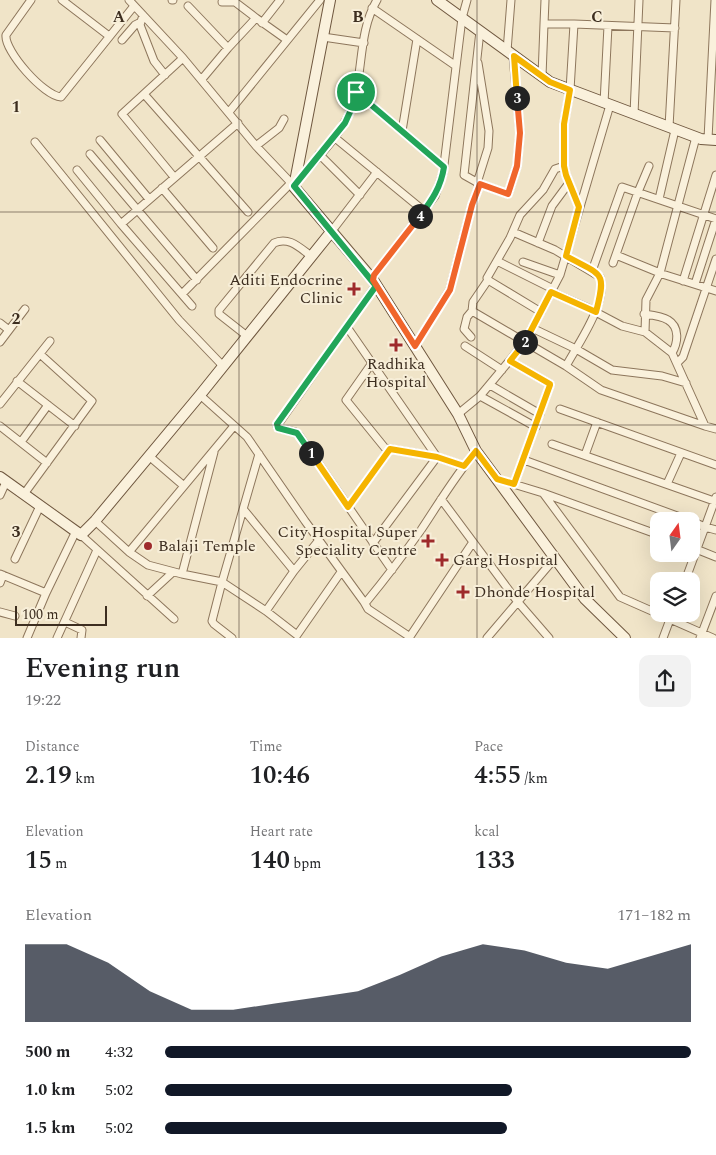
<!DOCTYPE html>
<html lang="en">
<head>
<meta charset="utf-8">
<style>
  body { margin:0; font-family:Spectral,serif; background:#f2f2f2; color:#202124; height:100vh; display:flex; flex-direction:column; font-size:19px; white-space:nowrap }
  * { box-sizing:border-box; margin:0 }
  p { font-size:16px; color:#757577 }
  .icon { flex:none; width:28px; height:28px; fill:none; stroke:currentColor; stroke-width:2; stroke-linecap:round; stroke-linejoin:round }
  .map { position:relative; height:638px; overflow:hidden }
  .sheet { display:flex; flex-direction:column; background:#fff; flex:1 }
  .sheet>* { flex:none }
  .needle { width:32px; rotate:14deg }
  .buttons { position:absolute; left:650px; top:512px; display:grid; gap:10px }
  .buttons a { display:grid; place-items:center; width:50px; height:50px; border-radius:10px; background:#fff; box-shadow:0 5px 20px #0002; font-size:25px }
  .scale { position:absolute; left:15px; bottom:12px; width:92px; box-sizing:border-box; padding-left:5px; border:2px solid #3d2e20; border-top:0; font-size:14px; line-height:18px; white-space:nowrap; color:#3d2e20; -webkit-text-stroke:4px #f7eed8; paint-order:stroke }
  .pin { position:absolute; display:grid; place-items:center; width:42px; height:42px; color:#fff; margin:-21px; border:2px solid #fff; border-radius:50%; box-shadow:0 1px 5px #0007 }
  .km { position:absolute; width:25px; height:25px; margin:-12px; border-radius:50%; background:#222; color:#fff; font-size:14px; line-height:25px; text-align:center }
  .round { display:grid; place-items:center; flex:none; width:52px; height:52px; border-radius:10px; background:#f2f2f2 }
  .head { display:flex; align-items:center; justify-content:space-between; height:85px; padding:0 25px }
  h1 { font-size:28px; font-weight:600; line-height:38px }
  .metrics { display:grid; grid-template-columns:repeat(3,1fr); gap:8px; height:85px; padding:5px 25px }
  .metrics div { display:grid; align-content:center }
  .metrics b { font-size:25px; font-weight:600 }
  .metrics small { font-size:14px; font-weight:400 }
  .metrics p { font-size:14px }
  .chart { height:140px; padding:10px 25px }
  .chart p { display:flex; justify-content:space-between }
  .chart svg { width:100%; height:90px; margin-top:5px; fill:#111827; opacity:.7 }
  ul { padding:0 25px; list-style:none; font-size:16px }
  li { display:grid; grid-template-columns:80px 60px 1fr; align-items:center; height:38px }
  li i { height:12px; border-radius:6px; background:#111827 }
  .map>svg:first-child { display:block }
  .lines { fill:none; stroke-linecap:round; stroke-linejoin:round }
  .street-casing { stroke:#8d765c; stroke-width:9 }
  .secondary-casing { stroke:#6f573f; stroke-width:12 }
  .street { stroke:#faf1dc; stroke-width:7 }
  .secondary { stroke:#faf1dc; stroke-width:10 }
  .split-1-casing { stroke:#fff; stroke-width:10 }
  .split-2-casing { stroke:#fff; stroke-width:10 }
  .split-3-casing { stroke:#fff; stroke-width:10 }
  .split-4-casing { stroke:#fff; stroke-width:10 }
  .split-5-casing { stroke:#fff; stroke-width:10 }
  .split-1 { stroke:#22a559; stroke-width:6 }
  .split-2 { stroke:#f5b400; stroke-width:6 }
  .split-3 { stroke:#f5b400; stroke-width:6 }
  .split-4 { stroke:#f0652b; stroke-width:6 }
  .split-5 { stroke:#22a559; stroke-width:6 }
  .grid { fill:none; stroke:#3d2e20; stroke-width:1; stroke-opacity:0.55 }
  .poi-dot { fill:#9e2a2b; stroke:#f7eed8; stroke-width:2 }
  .labels { text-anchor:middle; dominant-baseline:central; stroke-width:4; stroke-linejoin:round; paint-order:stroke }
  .poi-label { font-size:16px; fill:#3d2e20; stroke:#f7eed8; text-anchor:start }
  .grid-label { font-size:16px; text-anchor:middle; font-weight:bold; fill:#3d2e20; stroke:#f7eed8; stroke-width:4; stroke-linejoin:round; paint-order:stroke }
</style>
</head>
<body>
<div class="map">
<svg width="716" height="638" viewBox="0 0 716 638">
  <rect width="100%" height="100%" fill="#f0e4c8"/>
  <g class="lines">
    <g class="street-casing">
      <path id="street" d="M31,0L6,35C4,51 44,96 61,97L134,6
        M62,0L109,36
        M129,0L183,58L256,146L294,186
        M172,0H173
        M222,2H235L256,18
        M188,6L228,48
        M372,8L456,66
        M143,15L140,25L154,61L165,75
        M262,23L280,0
        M544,24L545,0
        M574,24L675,28
        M480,31L464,175L480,184L508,194L517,166L520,133L513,56
        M323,37L364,43
        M122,40L135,25L139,23
        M507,51L511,0
        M542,76L544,24H574L570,90L564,124V166L566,175L579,207
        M202,79L228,48L256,18L287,40
        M356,92L444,167
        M144,94L248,212
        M604,103L608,26
        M229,112L320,0
        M634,114L639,0
        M669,127L676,0
        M402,131L417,39
        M334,137L424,211
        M696,137L660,273L646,300L645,332L672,353L705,426L716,429
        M708,139L715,0
        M100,140L149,199
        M35,142L179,320L223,366
        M256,146L279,128L284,119
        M90,154L197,280
        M319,154L360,195
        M77,170L121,224
        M174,177L122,114L183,58
        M296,182C317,158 345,132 354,101C363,68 359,30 377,0
        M477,183L488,148L489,131L478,63
        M162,188L213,248
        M659,199L675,130
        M331,232L377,172
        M513,232L555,250L600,277C608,302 578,344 566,366
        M538,243L552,206L569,183
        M616,255L660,273
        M497,261L553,289
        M523,262L560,275
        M613,263L638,192L649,166
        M592,271L622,187L716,219
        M659,273L716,291
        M373,280L374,275L435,196L443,173L462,18L467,0
        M683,281L716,175
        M695,284L716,219
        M376,285L277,426L278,428L295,432L299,435L392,570
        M551,292L588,308L622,326L645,332
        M182,294L291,183
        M192,306L121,224L238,123
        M472,311L525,342L560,275L610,105
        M541,312L488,280L487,278L510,238L520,215L543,190L555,169L564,166
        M644,314C652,315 662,316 668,320C680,327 678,343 672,353
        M0,323L9,330
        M347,327L437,457L464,466
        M532,328L576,349L612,370L662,376L686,383
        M247,336L219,314V310L274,243C289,236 300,248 311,256
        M471,337L464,329L467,317L472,311L473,302L488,280
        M0,342L25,309
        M415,346L450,289L472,205L480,184
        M465,346L502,370
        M510,361L550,384V385L514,484
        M372,363L346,400L385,448L437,457L373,543
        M677,363L683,357L716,259
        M17,381L75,426
        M490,385L540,414
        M200,395L247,437L305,521L364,602L367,601C386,578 404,554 421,530C439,503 455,476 476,451
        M480,396L536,427
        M0,404L50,341
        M560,409L716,465
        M458,414L480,396L525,342L566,366L601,390L705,426
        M0,426L47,463
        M21,442L48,405
        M552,444L714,501
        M259,454L222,582L266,611L297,635L341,572
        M585,455L597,422
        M149,456L184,486
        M524,460L691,521
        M497,479L543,493L620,597L713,638
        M667,484L681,453
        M543,493L659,535
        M24,494L92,401L40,354
        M0,495L6,482
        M716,497L705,527L716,530
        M441,499L517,601L549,638
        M348,507L390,449
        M244,510L294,571L319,540
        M95,521L129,552L148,565L182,574L222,582L212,621L214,624L232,638
        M81,535L174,619
        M691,547L716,557
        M129,552L234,426
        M15,559L40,506
        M0,574L46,593
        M182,574L214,452
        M685,581L705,527L691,521
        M0,583L3,575
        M147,596L173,572
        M364,602L368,609L410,637
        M266,611L294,571
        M0,612L15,616
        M65,622L82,630L81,638
        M27,638L46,593L76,531
        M57,638L97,550
        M409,638L473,542
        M487,638L555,558
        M663,638L672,614
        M700,638L716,596"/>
    </g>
    <g class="secondary-casing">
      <path id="secondary" d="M330,0L294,187L373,280L458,414L476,451L585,599L625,638
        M437,0L550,82L701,139L716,140
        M0,477L81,535L95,521L200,395L331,232"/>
    </g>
    <use href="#street" class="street"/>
    <use href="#secondary" class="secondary"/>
  </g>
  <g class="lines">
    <g class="split-1-casing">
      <path id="split-1" d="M311,453L297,433L278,428L277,424L376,286L294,186L345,123L350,112L356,92"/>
    </g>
    <g class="split-2-casing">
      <path id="split-2" d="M311,453L348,507L390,449L437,457L464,466L476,451L497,479L514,484L550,385V384L510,361L525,342"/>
    </g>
    <g class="split-3-casing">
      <path id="split-3" d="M517,98L514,56L550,82L570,90L564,124V166L566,175L579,207L566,256C602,276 607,270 596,312L551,292L525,342"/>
    </g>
    <g class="split-4-casing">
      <path id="split-4" d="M420,216L374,275L373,280L415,346L450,290L472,205L480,184L508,194L517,166L520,133L517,98"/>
    </g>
    <g class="split-5-casing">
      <path id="split-5" d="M356,92L444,167C441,187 432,200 420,216"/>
    </g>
    <use href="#split-1" class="split-1"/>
    <use href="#split-2" class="split-2"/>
    <use href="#split-3" class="split-3"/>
    <use href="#split-4" class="split-4"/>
    <use href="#split-5" class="split-5"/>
  </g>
  <path class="grid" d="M239,0V638M477,0V638M0,212H716M0,425H716"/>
  <g class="poi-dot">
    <path d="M351.5 281.5h5v5h5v5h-5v5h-5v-5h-5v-5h5z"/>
    <path d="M393.5 337.5h5v5h5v5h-5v5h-5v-5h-5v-5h5z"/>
    <path d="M425.5 533.5h5v5h5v5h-5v5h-5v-5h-5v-5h5z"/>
    <circle cx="148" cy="546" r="5"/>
    <path d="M439.5 552.5h5v5h5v5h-5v5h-5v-5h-5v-5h5z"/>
    <path d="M460.5 584.5h5v5h5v5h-5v5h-5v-5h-5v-5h5z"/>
  </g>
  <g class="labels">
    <g class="poi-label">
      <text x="343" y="280" text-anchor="end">Aditi Endocrine<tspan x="343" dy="18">Clinic</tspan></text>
      <text x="396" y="364" text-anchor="middle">Radhika<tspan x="396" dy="18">Hospital</tspan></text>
      <text x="417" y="532" text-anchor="end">City Hospital Super<tspan x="417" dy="18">Speciality Centre</tspan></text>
      <text x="158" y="546">Balaji Temple</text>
      <text x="453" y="560">Gargi Hospital</text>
      <text x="474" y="592">Dhonde Hospital</text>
    </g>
  </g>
  <g class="grid-label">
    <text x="119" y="22">A</text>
    <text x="358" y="22">B</text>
    <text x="597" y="22">C</text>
    <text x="16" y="112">1</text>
    <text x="16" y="324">2</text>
    <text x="16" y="537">3</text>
  </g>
</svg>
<div class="buttons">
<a><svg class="needle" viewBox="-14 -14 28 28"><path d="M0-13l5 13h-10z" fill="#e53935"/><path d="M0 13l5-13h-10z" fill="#757577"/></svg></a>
<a><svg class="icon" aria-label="layers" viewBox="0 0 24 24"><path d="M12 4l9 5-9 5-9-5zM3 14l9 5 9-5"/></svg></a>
</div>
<div class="scale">100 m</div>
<div class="pin" style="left:356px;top:92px;background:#1e9e55"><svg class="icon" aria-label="arrive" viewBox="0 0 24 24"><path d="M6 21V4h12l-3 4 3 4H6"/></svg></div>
<b class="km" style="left:311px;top:453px">1</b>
<b class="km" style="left:525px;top:342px">2</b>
<b class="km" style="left:517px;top:98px">3</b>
<b class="km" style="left:420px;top:216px">4</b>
</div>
<section class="sheet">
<div class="head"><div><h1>Evening run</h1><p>19:22</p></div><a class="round"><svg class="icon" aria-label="share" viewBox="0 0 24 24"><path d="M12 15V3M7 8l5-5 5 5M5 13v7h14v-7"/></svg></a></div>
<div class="metrics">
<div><p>Distance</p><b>2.19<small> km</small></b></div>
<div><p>Time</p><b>10:46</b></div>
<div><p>Pace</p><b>4:55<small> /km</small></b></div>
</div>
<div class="metrics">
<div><p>Elevation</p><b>15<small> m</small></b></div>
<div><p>Heart rate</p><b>140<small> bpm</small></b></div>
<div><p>kcal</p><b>133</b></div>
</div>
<div class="chart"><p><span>Elevation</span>171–182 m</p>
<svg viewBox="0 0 160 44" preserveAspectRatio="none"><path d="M0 44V6L10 6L20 15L30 29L40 38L50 38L60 35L70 32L80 29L90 21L100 12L110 6L120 9L130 15L140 18L150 12L160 6V44z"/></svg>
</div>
<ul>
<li><b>500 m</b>4:32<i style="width:100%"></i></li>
<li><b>1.0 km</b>5:02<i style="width:66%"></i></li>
<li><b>1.5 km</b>5:02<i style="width:65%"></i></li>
</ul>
</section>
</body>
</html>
